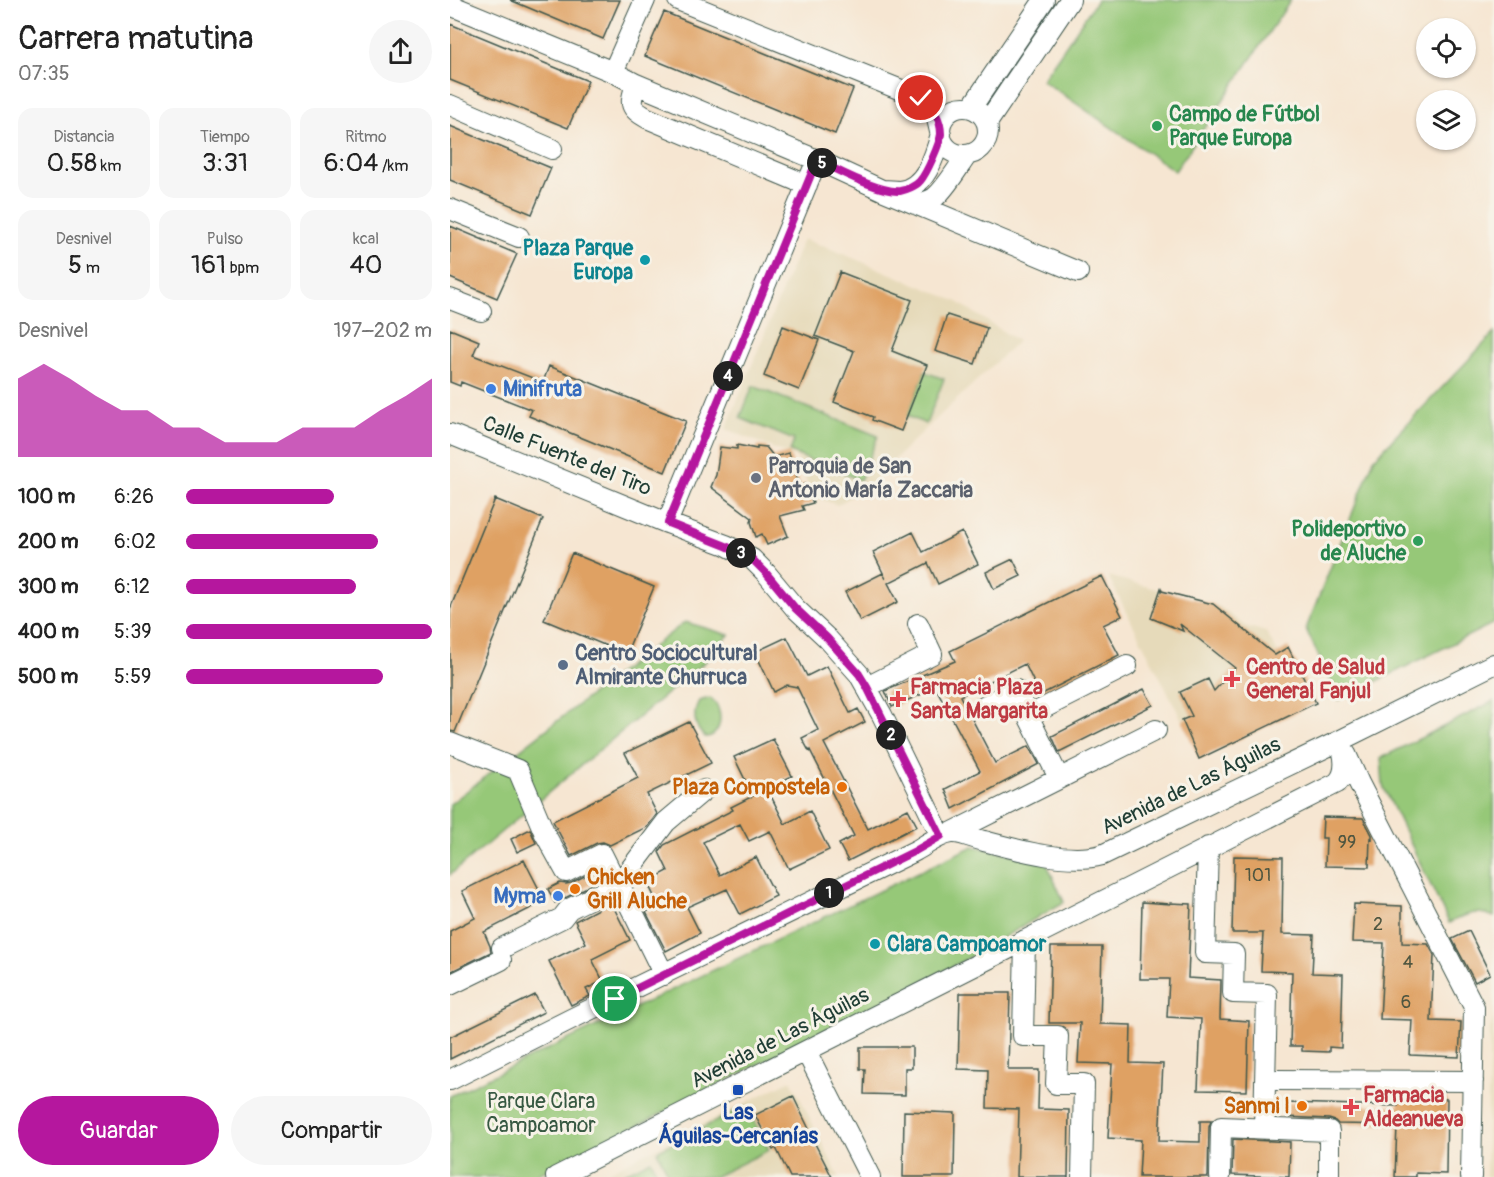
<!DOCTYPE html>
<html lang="es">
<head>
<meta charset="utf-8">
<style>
  body { margin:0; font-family:Pangolin,sans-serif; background:#f6f6f6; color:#222; height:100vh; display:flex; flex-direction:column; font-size:22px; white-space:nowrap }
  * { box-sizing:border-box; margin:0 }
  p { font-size:20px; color:#767676 }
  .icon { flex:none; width:33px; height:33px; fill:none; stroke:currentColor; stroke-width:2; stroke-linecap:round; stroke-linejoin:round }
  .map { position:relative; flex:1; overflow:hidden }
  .sheet { display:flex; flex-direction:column; background:#fff; width:450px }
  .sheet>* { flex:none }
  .controls { position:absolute; left:966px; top:18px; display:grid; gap:12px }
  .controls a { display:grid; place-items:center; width:60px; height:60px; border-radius:50%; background:#fff; box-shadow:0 2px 4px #0004; font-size:30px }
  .pin { position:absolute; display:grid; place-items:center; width:51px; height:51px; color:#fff; margin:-26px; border:3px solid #fff; border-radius:50%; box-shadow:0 2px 6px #0007 }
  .km { position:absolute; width:30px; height:30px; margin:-15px; border-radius:50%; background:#222; color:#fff; font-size:16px; line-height:30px; text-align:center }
  .round { display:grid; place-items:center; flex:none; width:63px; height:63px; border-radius:32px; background:#f6f6f6 }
  .head { display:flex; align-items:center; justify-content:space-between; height:102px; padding:0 18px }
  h1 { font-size:33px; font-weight:600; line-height:45px }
  .stats { display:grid; grid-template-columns:repeat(3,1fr); gap:9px; height:102px; padding:6px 18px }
  .stats div { display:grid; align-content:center; border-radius:15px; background:#f6f6f6; text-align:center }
  .stats b { font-size:26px; font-weight:600 }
  .stats small { font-size:16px; font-weight:400 }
  .stats p { font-size:16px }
  .chart { height:168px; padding:12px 18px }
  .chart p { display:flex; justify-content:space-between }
  .chart svg { width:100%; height:108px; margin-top:6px; fill:#b5179e; opacity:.7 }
  .action { display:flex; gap:12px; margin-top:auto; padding:12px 18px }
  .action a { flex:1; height:69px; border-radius:36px; background:#b5179e; color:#fff; font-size:24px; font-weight:600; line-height:69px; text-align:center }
  .action a+a { background:#f6f6f6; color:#222 }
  ul { padding:0 18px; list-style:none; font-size:20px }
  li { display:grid; grid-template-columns:96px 72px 1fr; align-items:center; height:45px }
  li i { height:15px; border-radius:8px; background:#b5179e }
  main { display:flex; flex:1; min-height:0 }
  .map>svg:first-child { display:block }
  .built { fill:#e6daba }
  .green { fill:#96c878; stroke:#5a8256; stroke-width:1.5 }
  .building { fill:#dfa164 }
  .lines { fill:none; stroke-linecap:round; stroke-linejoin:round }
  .minor-casing { stroke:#3f564c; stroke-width:22 }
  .minor { stroke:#fff; stroke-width:20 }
  .route-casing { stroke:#fff; stroke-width:12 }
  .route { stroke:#b5179e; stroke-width:8 }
  .leisure-dot { fill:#2e9e5b; stroke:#f7f3e8; stroke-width:2 }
  .culture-dot { fill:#0f9aa8; stroke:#f7f3e8; stroke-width:2 }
  .shop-dot { fill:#3f7fe0; stroke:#f7f3e8; stroke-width:2 }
  .worship-dot { fill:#6b7280; stroke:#f7f3e8; stroke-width:2 }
  .service-dot { fill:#5c6f8a; stroke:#f7f3e8; stroke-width:2 }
  .health-dot { fill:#e0444e; stroke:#f7f3e8; stroke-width:2 }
  .food-dot { fill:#e8710a; stroke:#f7f3e8; stroke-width:2 }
  .transit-dot { fill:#1a4fb4; stroke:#f7f3e8; stroke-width:2 }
  .labels { text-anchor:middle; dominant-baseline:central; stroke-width:6; stroke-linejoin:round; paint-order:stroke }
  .number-label { font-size:18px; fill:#4f5640 }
  .leisure-label { font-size:21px; font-weight:bold; fill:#27864d; stroke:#f7f3e8; text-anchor:start }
  .culture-label { font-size:21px; font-weight:bold; fill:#0d838f; stroke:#f7f3e8; text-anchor:end }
  .shop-label { font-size:21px; font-weight:bold; fill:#366cbe; stroke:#f7f3e8; text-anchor:start }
  .street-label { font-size:21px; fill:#1f3d34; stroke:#f7f3e8 }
  .worship-label { font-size:21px; font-weight:bold; fill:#5b616d; stroke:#f7f3e8; text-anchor:start }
  .service-label { font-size:21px; font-weight:bold; fill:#4e5e75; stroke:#f7f3e8; text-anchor:start }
  .health-label { font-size:21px; font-weight:bold; fill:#be3a42; stroke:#f7f3e8; text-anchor:start }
  .food-label { font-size:21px; font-weight:bold; fill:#c56008; stroke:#f7f3e8; text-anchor:end }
  .park-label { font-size:21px; fill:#375942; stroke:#f7f3e8 }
  .transit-label { font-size:21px; font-weight:bold; fill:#164399; stroke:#f7f3e8 }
</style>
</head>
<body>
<main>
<section class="sheet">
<div class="head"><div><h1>Carrera matutina</h1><p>07:35</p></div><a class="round"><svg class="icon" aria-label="share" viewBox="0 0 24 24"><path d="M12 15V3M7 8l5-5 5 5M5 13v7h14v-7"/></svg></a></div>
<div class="stats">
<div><p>Distancia</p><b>0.58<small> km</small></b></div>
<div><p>Tiempo</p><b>3:31</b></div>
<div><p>Ritmo</p><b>6:04<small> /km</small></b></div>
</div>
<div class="stats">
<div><p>Desnivel</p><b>5<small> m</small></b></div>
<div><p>Pulso</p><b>161<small> bpm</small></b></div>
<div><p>kcal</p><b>40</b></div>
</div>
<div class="chart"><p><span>Desnivel</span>197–202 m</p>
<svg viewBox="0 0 160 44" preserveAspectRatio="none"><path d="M0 44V12L10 6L20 12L30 19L40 25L50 25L60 32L70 32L80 38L90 38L100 38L110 32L120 32L130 32L140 25L150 19L160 12V44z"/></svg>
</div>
<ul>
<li><b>100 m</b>6:26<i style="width:60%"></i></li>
<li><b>200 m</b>6:02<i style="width:78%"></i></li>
<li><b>300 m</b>6:12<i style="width:69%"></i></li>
<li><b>400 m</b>5:39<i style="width:100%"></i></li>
<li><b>500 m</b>5:59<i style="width:80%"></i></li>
</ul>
<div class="action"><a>Guardar</a><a>Compartir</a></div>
</section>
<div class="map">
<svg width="1044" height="1177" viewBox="0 0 1044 1177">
  <rect width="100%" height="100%" fill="#f7f3e8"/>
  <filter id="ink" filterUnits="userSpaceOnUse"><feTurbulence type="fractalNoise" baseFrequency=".0167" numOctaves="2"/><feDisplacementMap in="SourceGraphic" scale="12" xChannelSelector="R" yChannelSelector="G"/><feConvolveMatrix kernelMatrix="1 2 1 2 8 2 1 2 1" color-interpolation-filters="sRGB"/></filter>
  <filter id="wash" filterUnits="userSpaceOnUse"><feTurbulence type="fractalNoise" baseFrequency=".008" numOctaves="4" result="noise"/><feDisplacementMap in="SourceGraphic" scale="24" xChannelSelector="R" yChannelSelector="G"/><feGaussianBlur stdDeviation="1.35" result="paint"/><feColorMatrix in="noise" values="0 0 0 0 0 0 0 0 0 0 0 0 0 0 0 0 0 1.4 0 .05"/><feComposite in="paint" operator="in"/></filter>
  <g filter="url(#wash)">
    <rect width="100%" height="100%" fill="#f6e6d2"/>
    <path class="built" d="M353,239L381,249L506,301L568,341L457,447L419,486L387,505L363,496L347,458L276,429Z
      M658,576L769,606L795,626L816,632L828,653L838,647L866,703L820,725L815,714L803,719L809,731L794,738L792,734L780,740L782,744L749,759L732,720Z
      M1044,1018V1177H1036L1040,1029Z
      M341,1080L389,1177H148Z"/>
    <path class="green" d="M647,0H841L725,171L592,80Z
      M1044,333V623L889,700L856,629L924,459Z
      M475,372L494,379L476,424L457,416Z
      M303,386L428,436L410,480L340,452L344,440L290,418Z
      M235,622L279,635L256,661L0,875V804Z
      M260,698C274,706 274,737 255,737C244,728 242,713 249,701Z
      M1044,701V917C1025,909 1017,914 999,923L933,786L931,758Z
      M523,846L596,862L614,902L515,960L114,1163L81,1177H0V1096Z
      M296,1106L319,1150L264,1177H220L207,1151Z
      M201,1160L209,1177H167Z"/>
    <g id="blocks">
      <path class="building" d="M60,0H170L153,39Z
        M214,12L403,89L385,134L195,56Z
        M0,24L138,81L118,128L0,80Z
        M0,126L101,168L82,214L0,180Z
        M0,226L67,254L47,298L0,278Z
        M390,272L462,300L442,351L477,365L451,431L422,420L423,417L384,402L404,351L365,336Z
        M497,315L537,328L525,364L485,351Z
        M333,326L369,340L349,390L314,376Z
        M0,329L29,341L23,355L93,382L99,366L236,421L215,472L79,416L82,410L11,382L10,386L0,382Z
        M287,445L307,449V446L316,447L324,457L339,453L350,486L355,484L363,503L352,506L354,510L330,516L338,536L317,545L312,534L306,537L301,522L302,518L261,487L266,475L270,447L287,449Z
        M45,499L93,519L5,732L0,731V609Z
        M463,532L473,552L512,532L528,564L488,584L478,563L438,583L448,602L410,621L395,592L433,573L436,579L423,552Z
        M122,553L204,587L176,654L94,620Z
        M563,559L571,576L544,589L536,572Z
        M652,576L672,616L653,625L669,655L590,695L575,664L510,696L545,763L579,746L589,764L503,809L495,789L530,771L486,688L442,707L435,691L505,661L500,651Z
        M711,588L712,591L763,604L825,655L838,647L866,703L749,759L732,720L742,716L730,692L758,679L764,691L785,668L730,624L733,631L701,618Z
        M337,637L357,676L377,666L400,713L408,709L415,722L374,743L418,829L458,809L467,826L398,861L389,844L404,836L360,750L359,751L352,738L368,730L347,687L337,685L324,692L305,652Z
        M694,689L703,705L609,752L602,736Z
        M239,722L261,763L197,794L207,814L197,827L160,845L153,842L147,843L121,856L103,821L188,778L175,753Z
        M323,739L342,776L317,788L335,824L360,811L379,850L339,869L320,831L299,841L290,824L253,842L270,875L306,857L326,896L290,914L277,889L237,907L250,933L216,951L196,912L209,906L197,882L218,871L209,852L214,845L283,810L281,807L303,796L284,757Z
        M873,817L913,818L922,835V839L920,838L919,867L875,866L876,838H872Z
        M80,829L86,843L67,852L61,839Z
        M784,856L833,857L832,934L864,935L862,973L893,974L891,1048L879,1047V1052L852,1051V1046H840L842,972L811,971L813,933H782Z
        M74,860L95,901L34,932L40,946L41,952L0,972V931L25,918L12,891Z
        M146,870L151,880L105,903L98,889L110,883L116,884L121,883Z
        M161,902L180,940L142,959L153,981L136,989L140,996L121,1005L99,961L136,943L125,921Z
        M692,902L720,904V903L741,904L738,978L771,980L770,1019L799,1021L797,1091L748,1090L751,1019L717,1017L719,979H690Z
        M904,904L952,906V943L978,944L984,955L981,1021L1011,1022L1009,1057L960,1055L962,1020L930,1019L934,943L902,942Z
        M1019,931L1040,974L1025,982L1002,939Z
        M601,947H652L650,1024L681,1025L680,1063L713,1064L709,1141L750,1142V1121H761L759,1127L758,1177H689L691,1140L658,1138L662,1064L628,1063L630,1023H599Z
        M510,993H560L558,1070H589L588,1109L619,1110L618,1177H567L569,1109L537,1108L538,1070L508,1069Z
        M85,995L94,1012L0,1059V1037Z
        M410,1047H462V1068H455V1095L414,1094L415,1069H410Z
        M343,1096L360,1131L359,1132L382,1177H340L326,1148L323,1150L305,1115Z
        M948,1097L997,1099L996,1174L966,1173V1177H945L947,1125L888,1124L885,1121L879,1119L837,1117V1103L948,1106Z
        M454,1111L505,1113L504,1177H453Z
        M783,1139L840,1142L839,1177L782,1175Z"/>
    </g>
  </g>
  <g filter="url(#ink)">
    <use href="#blocks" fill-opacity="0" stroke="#3f564c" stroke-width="1.5"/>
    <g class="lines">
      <g class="minor-casing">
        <path id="minor" d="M228,0L471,98C485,106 487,118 490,132
          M0,5L163,72L186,84L367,160
          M163,72L195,0
          M186,84C180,104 178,107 197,118L357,185
          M0,105L102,149
          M490 131a24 24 0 1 1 48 0a24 24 0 1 1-48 0Z
          M521,108L594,0
          M537,123L620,0
          M434,190C439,190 444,191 449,191C475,189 485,156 491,134
          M465,204C472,203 478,202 484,198C495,190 509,166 517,155
          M0,209L69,237
          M0,299L31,311
          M0,434L217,523L276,545L302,559L316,573L345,608L377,638L409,674L432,715L491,836
          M217,523L367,160L432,190L628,272
          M417,687L482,654L468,624
          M534,706L566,690L578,716
          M0,743L68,770L95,834L116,872L152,854L162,874
          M896,754L909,783L1024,1007L1021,1177
          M609,778L578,716L677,666
          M503,832L706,730
          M758,847L755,953L784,954L783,993L817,994L814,1129
          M169,884L214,975
          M575,940L573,1036H608L606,1084H634L632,1177
          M52,948L112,918L119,909L169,884L216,822L254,790
          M0,985L51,960
          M356,1051L420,1177
          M0,1080L121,1019L465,851C476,845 490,834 502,833C510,832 525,839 534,841C568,850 617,864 652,855L889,741L1044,664
          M827,1080L1023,1081
          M106,1177L887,783C898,773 895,754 889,741
          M770,1177L771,1127L879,1131V1177"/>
      </g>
      <use href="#minor" class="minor"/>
    </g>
  </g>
  <g class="lines" filter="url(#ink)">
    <g class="route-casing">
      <path id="route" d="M165,999L465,851L491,836L417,687L409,674L377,638L345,608L316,573L302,559L276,546L218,523L367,160C386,170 430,193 450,191C456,190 466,186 470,181C477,173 490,143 491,134C491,120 483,105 471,98"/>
    </g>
    <use href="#route" class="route"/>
  </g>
  <g class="leisure-dot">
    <circle cx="707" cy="126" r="6"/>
    <circle cx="968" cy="541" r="6"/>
  </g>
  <g class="culture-dot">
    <circle cx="195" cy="260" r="6"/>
    <circle cx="425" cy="944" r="6"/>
  </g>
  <g class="shop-dot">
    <circle cx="41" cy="389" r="6"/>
    <circle cx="108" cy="896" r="6"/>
  </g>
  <circle class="worship-dot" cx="306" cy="478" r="6"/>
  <circle class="service-dot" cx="113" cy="665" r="6"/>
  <g class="health-dot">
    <path d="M779 670h6v6h6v6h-6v6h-6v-6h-6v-6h6z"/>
    <path d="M445 690h6v6h6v6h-6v6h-6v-6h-6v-6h6z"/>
    <path d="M898 1098h6v6h6v6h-6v6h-6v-6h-6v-6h6z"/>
  </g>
  <g class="food-dot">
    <circle cx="392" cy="787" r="6"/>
    <circle cx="125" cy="889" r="6"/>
    <circle cx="852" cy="1106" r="6"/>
  </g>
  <rect class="transit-dot" x="282" y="1084" width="12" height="12" rx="3"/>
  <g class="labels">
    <g class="number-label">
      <text x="897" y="842">99</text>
      <text x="808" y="875">101</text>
      <text x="928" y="924">2</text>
      <text x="958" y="962">4</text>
      <text x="956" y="1002">6</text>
    </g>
    <g class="leisure-label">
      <text x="719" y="114">Campo de Fútbol<tspan x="719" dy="24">Parque Europa</tspan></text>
      <text x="956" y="529" text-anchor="end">Polideportivo<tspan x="956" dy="24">de Aluche</tspan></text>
    </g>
    <g class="culture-label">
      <text x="183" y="248">Plaza Parque<tspan x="183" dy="24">Europa</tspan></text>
      <text x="437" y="944" text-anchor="start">Clara Campoamor</text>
    </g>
    <g class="shop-label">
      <text x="53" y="389">Minifruta</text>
      <text x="96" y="896" text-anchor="end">Myma</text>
    </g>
    <g class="street-label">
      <text transform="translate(117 456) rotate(22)">Calle Fuente del Tiro</text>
      <text transform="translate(741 786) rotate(-26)">Avenida de Las Águilas</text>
      <text transform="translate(330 1038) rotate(-27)">Avenida de Las Águilas</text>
    </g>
    <g class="worship-label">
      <text x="318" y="466">Parroquia de San<tspan x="318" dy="24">Antonio María Zaccaria</tspan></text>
    </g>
    <g class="service-label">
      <text x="125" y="653">Centro Sociocultural<tspan x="125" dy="24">Almirante Churruca</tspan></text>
    </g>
    <g class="health-label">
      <text x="796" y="667">Centro de Salud<tspan x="796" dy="24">General Fanjul</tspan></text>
      <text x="460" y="687">Farmacia Plaza<tspan x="460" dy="24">Santa Margarita</tspan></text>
      <text x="913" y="1095">Farmacia<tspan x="913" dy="24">Aldeanueva</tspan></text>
    </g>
    <g class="food-label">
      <text x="380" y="787">Plaza Compostela</text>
      <text x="137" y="877" text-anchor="start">Chicken<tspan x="137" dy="24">Grill Aluche</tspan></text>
      <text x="840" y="1106">Sanmi I</text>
    </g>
    <g class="park-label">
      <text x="91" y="1101">Parque Clara<tspan x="91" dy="24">Campoamor</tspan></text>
    </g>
    <g class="transit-label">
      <text x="288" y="1112">Las<tspan x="288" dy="24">Águilas-Cercanías</tspan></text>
    </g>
  </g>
</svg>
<div class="controls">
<a><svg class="icon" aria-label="locate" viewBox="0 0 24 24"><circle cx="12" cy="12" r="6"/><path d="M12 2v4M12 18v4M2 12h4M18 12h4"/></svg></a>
<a><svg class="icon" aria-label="layers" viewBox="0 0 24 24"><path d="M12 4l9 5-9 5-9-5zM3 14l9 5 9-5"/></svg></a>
</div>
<div class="pin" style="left:165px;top:999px;background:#1e9e55"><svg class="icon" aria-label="arrive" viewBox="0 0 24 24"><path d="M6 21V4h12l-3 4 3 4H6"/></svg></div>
<div class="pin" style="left:471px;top:98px;background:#d93025"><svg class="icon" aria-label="check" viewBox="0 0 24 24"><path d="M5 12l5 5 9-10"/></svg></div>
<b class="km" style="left:379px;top:893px">1</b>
<b class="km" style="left:441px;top:735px">2</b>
<b class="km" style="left:291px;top:553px">3</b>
<b class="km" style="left:278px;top:376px">4</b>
<b class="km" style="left:372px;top:163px">5</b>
</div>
</main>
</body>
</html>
